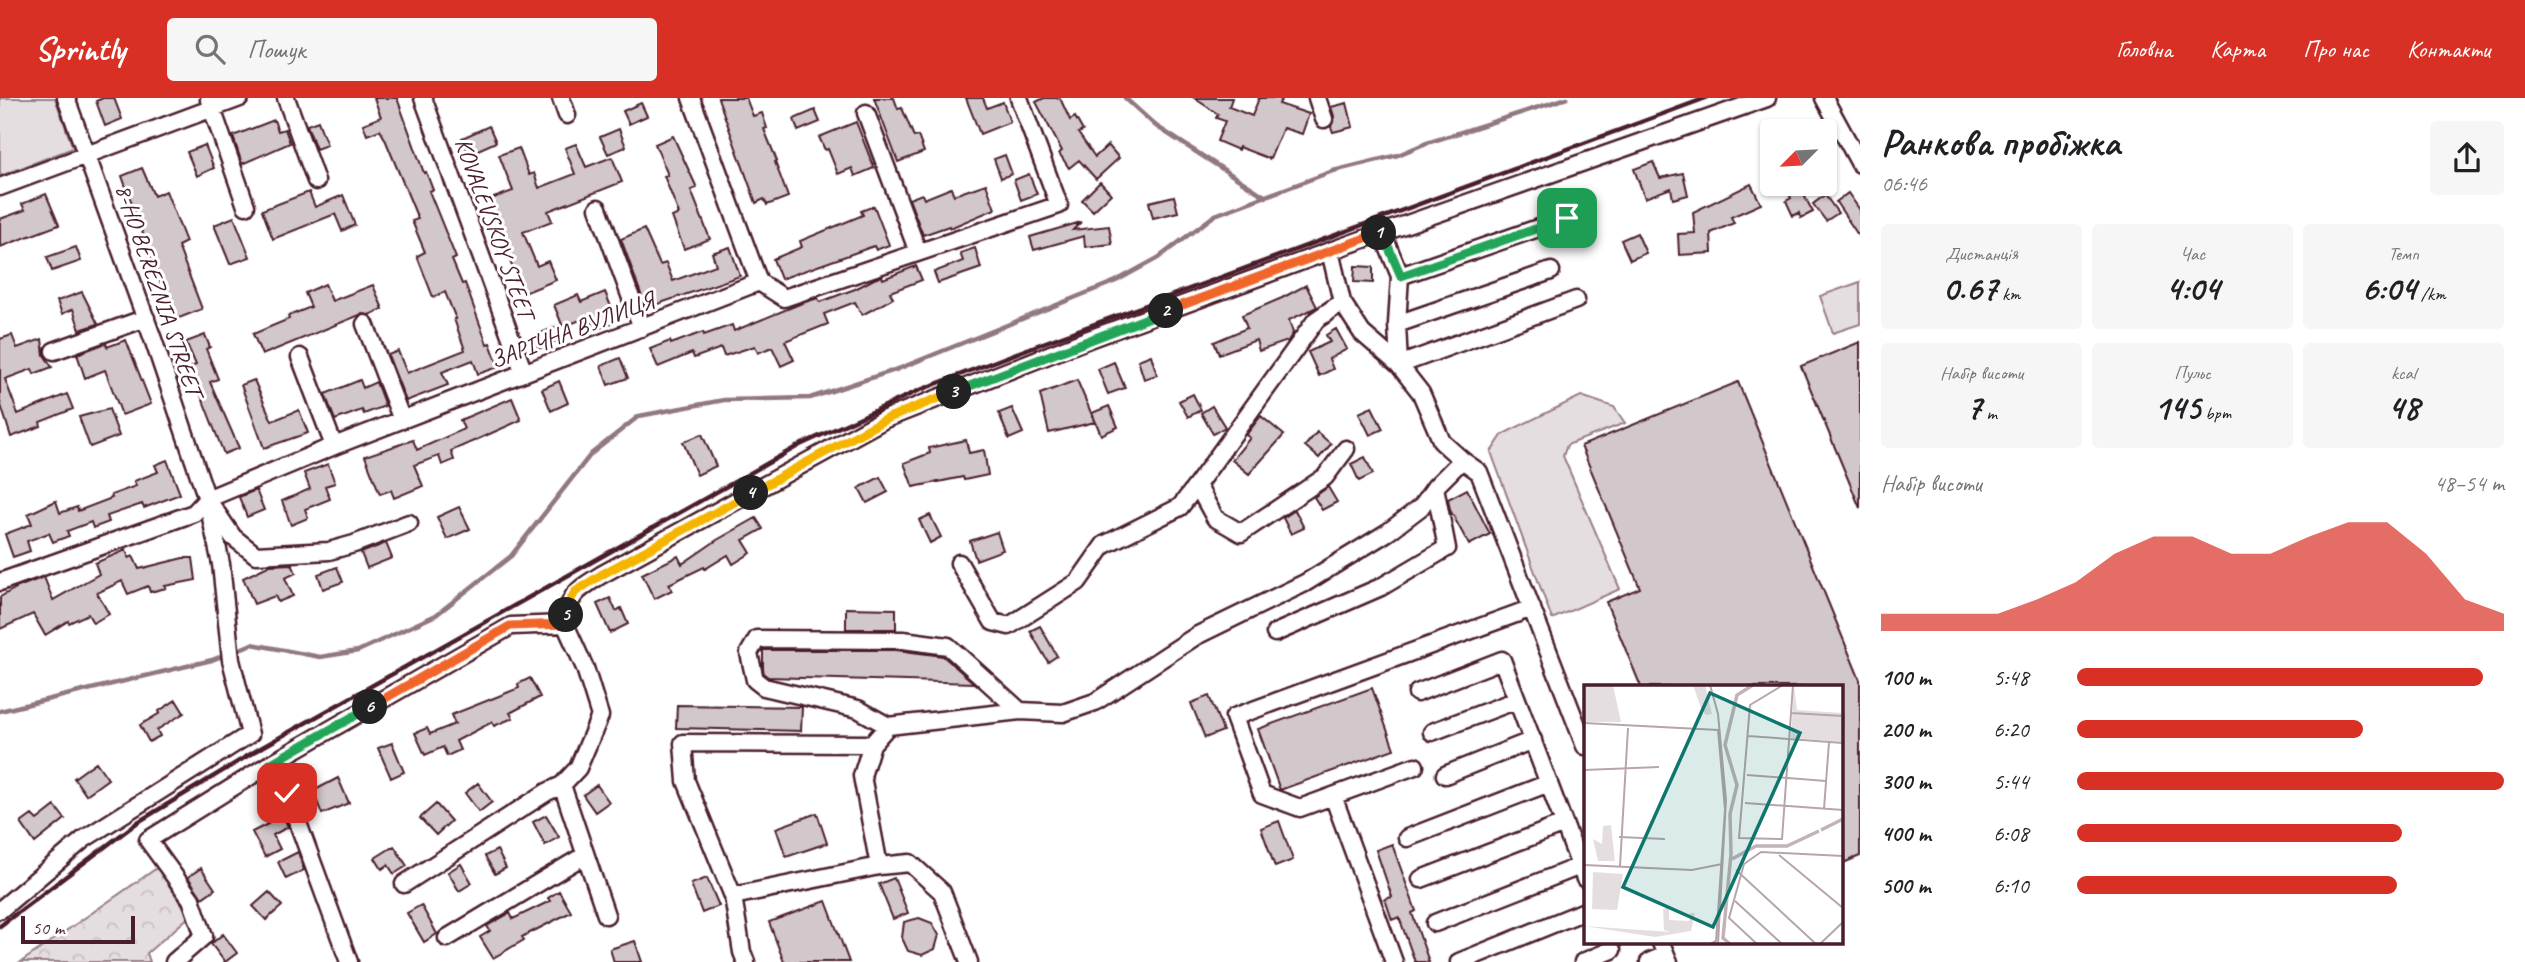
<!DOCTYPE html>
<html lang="uk">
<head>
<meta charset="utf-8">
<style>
  body { margin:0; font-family:Caveat,sans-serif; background:#f6f6f6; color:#202124; height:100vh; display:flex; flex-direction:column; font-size:26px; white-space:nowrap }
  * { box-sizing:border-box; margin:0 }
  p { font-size:23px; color:#757577 }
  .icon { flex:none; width:38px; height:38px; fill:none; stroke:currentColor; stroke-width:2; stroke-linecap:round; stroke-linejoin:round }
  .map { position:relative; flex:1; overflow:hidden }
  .side { display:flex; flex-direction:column; background:#fff; width:665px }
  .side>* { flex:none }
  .needle { width:46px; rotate:246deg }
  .controls { position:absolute; left:1760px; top:21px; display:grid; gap:14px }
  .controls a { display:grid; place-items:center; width:77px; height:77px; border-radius:7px; background:#fff; box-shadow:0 2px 5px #0004; font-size:35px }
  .scale { position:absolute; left:21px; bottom:18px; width:114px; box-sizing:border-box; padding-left:7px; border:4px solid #4a1f2b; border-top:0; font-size:19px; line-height:24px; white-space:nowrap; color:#4a1f2b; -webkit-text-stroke:5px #fff; paint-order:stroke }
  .pin { position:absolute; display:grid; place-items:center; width:60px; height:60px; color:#fff; margin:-30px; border-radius:14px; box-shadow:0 4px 10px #0006 }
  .km { position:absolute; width:35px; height:35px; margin:-18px; border-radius:50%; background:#222; color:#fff; font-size:19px; line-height:35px; text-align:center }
  .round { display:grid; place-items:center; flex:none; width:74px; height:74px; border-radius:7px; background:#f6f6f6 }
  .head { display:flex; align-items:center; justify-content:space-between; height:119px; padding:0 21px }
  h1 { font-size:38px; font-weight:600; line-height:52px }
  .figures { display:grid; grid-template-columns:repeat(3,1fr); gap:10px; height:119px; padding:7px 21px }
  .figures div { display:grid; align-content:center; border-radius:7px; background:#f6f6f6; text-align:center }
  .figures b { font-size:35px; font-weight:600 }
  .figures small { font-size:19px; font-weight:400 }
  .figures p { font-size:19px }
  .chart { height:196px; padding:14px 21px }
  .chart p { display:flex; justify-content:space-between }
  .chart svg { width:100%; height:126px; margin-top:7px; fill:#d93025; opacity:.7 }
  ul { padding:0 21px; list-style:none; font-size:23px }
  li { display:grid; grid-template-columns:112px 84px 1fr; align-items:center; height:52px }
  li i { height:18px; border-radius:9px; background:#d93025 }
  header { display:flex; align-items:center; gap:42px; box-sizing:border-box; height:98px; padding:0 35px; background:#d93025; color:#fff }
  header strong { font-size:33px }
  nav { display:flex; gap:38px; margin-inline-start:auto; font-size:24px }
  .search { width:490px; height:63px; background:#f6f6f6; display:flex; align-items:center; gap:18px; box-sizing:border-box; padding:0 24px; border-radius:7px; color:#757577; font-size:26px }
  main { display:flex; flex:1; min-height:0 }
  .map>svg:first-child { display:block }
  .green { fill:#e5dee0; stroke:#987e86; stroke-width:2 }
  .forest { fill:url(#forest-crowns); stroke:#987e86; stroke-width:2 }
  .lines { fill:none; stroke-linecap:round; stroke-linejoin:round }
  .stream { stroke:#91787e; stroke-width:4.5 }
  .building { fill:#d2c7cb; stroke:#4a1f2b; stroke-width:2 }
  .minor-casing { stroke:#4a1f2b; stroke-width:21 }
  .minor { stroke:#fff; stroke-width:16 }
  .rail { stroke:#4a1f2b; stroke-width:4.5 }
  .split-1-casing { stroke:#fff; stroke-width:14 }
  .split-2-casing { stroke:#fff; stroke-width:14 }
  .split-3-casing { stroke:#fff; stroke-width:14 }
  .split-4-casing { stroke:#fff; stroke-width:14 }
  .split-5-casing { stroke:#fff; stroke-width:14 }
  .split-6-casing { stroke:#fff; stroke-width:14 }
  .split-7-casing { stroke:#fff; stroke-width:14 }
  .split-1 { stroke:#22a559; stroke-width:9 }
  .split-2 { stroke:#f0652b; stroke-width:9 }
  .split-3 { stroke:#22a559; stroke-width:9 }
  .split-4 { stroke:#f5b400; stroke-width:9 }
  .split-5 { stroke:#f5b400; stroke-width:9 }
  .split-6 { stroke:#f0652b; stroke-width:9 }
  .split-7 { stroke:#22a559; stroke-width:9 }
  .labels { text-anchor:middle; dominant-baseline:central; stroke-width:6; stroke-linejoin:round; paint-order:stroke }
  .street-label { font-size:24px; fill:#4a1f2b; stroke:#fff }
  .inset-river { fill:none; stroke:#c1b3b6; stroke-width:3.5 }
  .inset-road { fill:none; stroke:#b7a5aa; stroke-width:2 }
  .view { fill:#0f766e; fill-opacity:0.15; stroke:#0f766e; stroke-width:3.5 }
  .inset-edge { fill:none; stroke:#4a1f2b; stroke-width:3.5 }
</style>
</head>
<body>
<header>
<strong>Sprintly</strong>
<div class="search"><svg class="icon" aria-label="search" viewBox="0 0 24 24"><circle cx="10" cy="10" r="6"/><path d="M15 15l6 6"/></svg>Пошук</div>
<nav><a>Головна</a><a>Карта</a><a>Про нас</a><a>Контакти</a></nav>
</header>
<main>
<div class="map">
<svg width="1860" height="864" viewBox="0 0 1860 864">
  <defs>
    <pattern id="forest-crowns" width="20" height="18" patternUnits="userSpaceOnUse" patternTransform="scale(1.75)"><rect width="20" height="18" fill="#e5dee0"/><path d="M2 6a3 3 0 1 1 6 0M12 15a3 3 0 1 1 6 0" fill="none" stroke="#c6bec0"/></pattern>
  </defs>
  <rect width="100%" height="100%" fill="#fff"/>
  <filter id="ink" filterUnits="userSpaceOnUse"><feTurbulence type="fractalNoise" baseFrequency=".0143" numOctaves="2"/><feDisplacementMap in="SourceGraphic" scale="14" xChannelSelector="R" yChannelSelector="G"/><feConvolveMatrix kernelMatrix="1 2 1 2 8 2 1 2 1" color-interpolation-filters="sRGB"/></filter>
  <g filter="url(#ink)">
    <path class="green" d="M0,0H55L73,50L0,78Z
      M1860,184V226L1833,235L1820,198Z
      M1581,298L1614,309L1625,325L1567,347L1563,358L1620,491L1552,521L1491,354L1503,336Z"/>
    <path class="forest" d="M157,770L190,818L147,855L150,864H21Z"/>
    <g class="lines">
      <path class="stream" d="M1125,0L1156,28L1266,99
        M235,553L252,546L320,559L358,553L436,517L511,458L591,356L639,318L724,302L810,300L898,271L1116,183L1158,160L1215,117L1333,73L1398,57L1424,46L1567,0
        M0,613L212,562L227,556"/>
    </g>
    <path class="building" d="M103,0H114L122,21L105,28L96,3Z
      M374,0H397L424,75L426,74L433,92L429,93L456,160L452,162L462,186L465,185L487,246L490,245L499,269L478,276L473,262L442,274L448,287L406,303L388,257L398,253L407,275L465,252L454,221H456L445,194L433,199L417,158L425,154L412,123L418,121L385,41L380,32L367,37L363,26L381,19Z
      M718,0H746L753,18L762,15L767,30L764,31L777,63L775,64L788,99L767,107L764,101L756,105Z
      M874,0H894L898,11L902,10L914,39L918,38L924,54L898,64Z
      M966,0H983L987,10L1003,4L1010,24L980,36Z
      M1044,0H1060L1070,22L1075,19L1083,33L1078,35L1095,59L1108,47L1119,60L1096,81L1079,62L1069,70L1059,55L1062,53L1036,4Z
      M1194,0H1232L1229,9L1252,18L1259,0H1282L1279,6L1309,16L1302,36L1283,30L1270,61L1239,49L1238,52L1217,43L1225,23L1216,20L1218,16Z
      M641,5L647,18L629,26L623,13Z
      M1347,5L1353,29L1333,34L1331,29L1334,18L1331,9Z
      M815,12L820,24L798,33L794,21Z
      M274,22L278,33L285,31L290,45L242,66L233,38Z
      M318,23L327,47L316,51L307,27Z
      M856,24L874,70L855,78L852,70L838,76L828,51L825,52L819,39Z
      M489,28L496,44L469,56L462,40Z
      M619,31L626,49L608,56L600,39Z
      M673,38L697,90L691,92L710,141L684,151L672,119L679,116L664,78L668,77L655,46Z
      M576,46L586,69L612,59L622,84L548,113L552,123L523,134L537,168L548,163L556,182L522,196L488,102L513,93L499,57L519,50L529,77L534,75L539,90L575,76L565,50Z
      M205,47L214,70L197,78L187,54Z
      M1005,57L1012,76L1001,80L994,61Z
      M1653,64L1660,80L1683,75L1688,97L1673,101L1671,90L1645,100L1634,71Z
      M142,70L154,98L166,93L186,144L178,148L202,211L174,222L122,78Z
      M1029,76L1037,96L1021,102L1014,82Z
      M1100,84L1111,96L1093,113L1082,102Z
      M986,86L995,111L950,130L949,128L923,137L909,101L922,96L924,101L951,90L954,97Z
      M1751,86L1761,106L1731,119L1734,125L1711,135L1712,155L1679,157L1678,136L1695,135L1693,114Z
      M1784,86H1798L1813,114L1801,120L1799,115L1793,118L1786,103L1791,100Z
      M309,94L315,109L343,97L355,127L342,133L335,116L273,141L262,112Z
      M1848,95L1860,112V140L1836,104Z
      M46,96L59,127L0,149V121L25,112L22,106Z
      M1825,97L1838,115L1826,123L1813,106Z
      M1174,98L1178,114L1153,120L1149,104Z
      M874,108L889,147L876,152L874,148L781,181L773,161L802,149L800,143L863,117L861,113Z
      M234,119L250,159L230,166L214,127Z
      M1081,124L1073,132L1109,128L1112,146L1085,149L1084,138L1034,152L1030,139Z
      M644,131L660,167L666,165L673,183L716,167L712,155L730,149L740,178L646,210L621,141Z
      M1637,135L1646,155L1630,162L1621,142Z
      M76,149L81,163L52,173L47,159Z
      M975,150L981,170L938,185L934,174L963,163L960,155Z
      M916,168L922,182L890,194L893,200L877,209L862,217L855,204L824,216L828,226L785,243L794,262L781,268L772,249L758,255L755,248L724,258L721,250L694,260L692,255L658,269L650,251L670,243L671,246L703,234L704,237L732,227L734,233L802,205L818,200L820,204L855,191L874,181L882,178L883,181Z
      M1355,168L1373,169V185L1354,184Z
      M325,186L332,203L373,187L383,211L369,217L362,216L262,257L253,236L289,221L288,218L311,209L305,195Z
      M1306,187L1317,209L1289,222L1293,235L1288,243L1259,253L1256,242L1219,256L1214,244L1247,230L1242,217L1282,200Z
      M82,194L98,226L80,232L73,211L62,216L57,203Z
      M605,194L617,223L595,232L590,218L563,229L554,207L578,197L581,204Z
      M558,228L564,240L536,252L531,239Z
      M1336,231L1347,251L1329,261L1333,271L1319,278L1308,254L1330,244L1326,237Z
      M12,237L17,250L42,241L44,257L52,269L34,276L32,271L5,281L18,316L67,296L73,311L40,324L41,328L11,339L0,304V241Z
      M205,237L210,249L206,251L218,281L210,284L239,350L224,356L199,292L191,269L196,267L186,244Z
      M126,242L151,306L122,317L105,272L85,280L77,256L106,245L107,249Z
      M1860,244V410L1801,268Z
      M1151,257L1157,277L1144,281L1138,262Z
      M620,260L628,280L608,287L601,268Z
      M1114,264L1125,290L1108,296L1098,271Z
      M254,282L272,323L299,312L308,335L264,350L241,287Z
      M360,282L363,290L376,284L385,308L364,316L362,312L335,322L325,296Z
      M1077,282L1095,324L1049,335L1040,296Z
      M559,283L568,305L551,313L542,291Z
      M1738,284L1860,582V758L1841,766V589H1641L1606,504L1640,490L1581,348Z
      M1193,296L1201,312L1188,319L1179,303Z
      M512,300L521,322L451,353L454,362L442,367L439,358L414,367L423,388L394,400L391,392L380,396L365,358L413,342L417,352L464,331L460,322Z
      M1109,308L1118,329L1101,337L1092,315Z
      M1212,308L1225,329L1213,336L1201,315Z
      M1372,309L1383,331L1370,337L1359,315Z
      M1012,310L1023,335L1009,341L999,315Z
      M109,311L119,338L90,349L79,319Z
      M1261,318L1284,337L1249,376L1232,362L1250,340L1246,337Z
      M1317,334L1331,346L1319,360L1305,348Z
      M702,336L716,368L697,377L683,344Z
      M966,342L969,355L984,352L988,377L964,382L963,379L913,389L904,365L930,355L929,350Z
      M1365,359L1373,376L1359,383L1351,366Z
      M167,362L180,396L144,410L142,406L107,418L109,424L93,430L91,424L67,433L69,438L53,444L49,435L27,443L30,453L13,459L5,436L32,426L28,416L56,403L60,415L77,409L78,413L112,400L111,397L136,388L134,383L158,374L155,367Z
      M328,366L335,385L325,388L330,401L305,411L308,420L291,427L282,403L310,391L304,375Z
      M880,379L888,394L867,405L859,390Z
      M1328,389L1337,404L1322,412L1314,399Z
      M1467,391L1490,436L1469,447L1450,412L1448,401Z
      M256,392L264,412L247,419L239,399Z
      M459,409L470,431L447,441L437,419Z
      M1295,412L1304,430L1291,436L1283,420Z
      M930,417L941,439L930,445L919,422Z
      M756,420L763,431L743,442L751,455L733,466L728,457L705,471L704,469L669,486L672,492L654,501L642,476L678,458L682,466L717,442Z
      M997,434L1003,452L976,462L970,443Z
      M386,445L392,460L367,470L361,455Z
      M126,452L129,460L133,458L139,471L183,460H193L196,482L165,488L166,490L150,494L148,488L128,496L122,483L97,495L109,516L93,525L88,516L69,525L68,523L45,537L33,516L0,531V499L18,489L44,479L53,502L99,476L95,465Z
      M292,466L296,475L285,480L293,498L278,504L275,498L254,506L243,480L270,467Z
      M337,469L343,484L323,491L318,476Z
      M610,500L616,513L621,510L628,526L610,535L597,506Z
      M846,510L896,511V531H846Z
      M1040,528L1057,558L1048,564L1030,533Z
      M763,552H896L943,558L974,585L768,579L764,576L763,570Z
      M530,580L540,599L510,615L513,620L494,628L492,624L456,643L460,652L447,658L443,649L425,657L415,635L427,630L430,636L455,626L451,617L519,590L518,586Z
      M1372,590L1394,651L1280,692L1258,631Z
      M1209,598L1223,633L1205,640L1191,605Z
      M176,602L184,615L157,632L160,638L149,644L140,627L160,615L159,613Z
      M677,607L802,609L801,633L676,630Z
      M392,645L404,674L391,680L378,650Z
      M96,664L108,681L86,697L74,680Z
      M338,680L349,705L322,716L313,693Z
      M478,685L492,704L479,714L465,695Z
      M597,687L609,704L595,714L583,697Z
      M276,700L288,729L273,737L280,751L265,759L252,734L268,726L259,709Z
      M436,706L451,723L436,737L420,720Z
      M55,708L65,721L35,745L21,725L32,717L37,722Z
      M817,715L827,745L786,759L776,730Z
      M546,717L559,739L545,747L533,724Z
      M1279,723L1293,762L1275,769L1261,730Z
      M1392,746L1416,813L1412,815L1429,864H1415L1399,819L1392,822L1385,801L1392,799L1376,752Z
      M394,748L407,768L394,776L388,767L382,771L375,760Z
      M497,752L506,770L495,776L485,758Z
      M298,754L304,772L286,781L278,764Z
      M461,766L472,785L459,793L448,774Z
      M201,770L215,791L202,800L188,779Z
      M707,780L719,808L702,815L691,786Z
      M894,780L908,815L893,821L879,786Z
      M559,793L571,814L522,839L524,842L493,860L480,839L490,833L487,828L510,815L513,821L550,803L548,800Z
      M269,794L282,808L266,822L253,808Z
      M826,803L849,864H784L769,824Z
      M421,807L437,836L424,844L407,815Z
      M919,820L932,825L939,837L935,851L922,857L908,853L902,840L904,824Z
      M223,836L237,855L225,864L211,846Z
      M635,843L642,864H614L610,851Z"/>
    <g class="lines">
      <g class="minor-casing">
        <path id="minor" d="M286,0L316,83
          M423,0L524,275
          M561,0L567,17
          M691,0L759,184
          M1317,0L1324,21
          M1824,0L1860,66
          M209,2L246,108
          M866,15L918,154
          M0,89L240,0
          M598,110L642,230
          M1382,134L1400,178L1397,226L1399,267L1576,202
          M1330,153L1342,204L1362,235L1399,267L1421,295L1442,344L1462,362L1479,374L1585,648
          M1400,178L1567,120
          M759,184L784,200L1059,107L1019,0
          M1342,204L1316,222L1197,387L1215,420L1241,435L1325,379L1346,351
          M365,226L402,322
          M1397,226L1551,173
          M54,253L146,220
          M300,259L334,348
          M212,408L233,439L256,457L329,453L354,446L409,425
          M959,465L993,524L1009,528L1078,484L1104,447L1180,409L1197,387
          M0,484L194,415L207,401L334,348L759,184
          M1275,535L1381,489L1447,450L1435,389
          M1417,595L1502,562L1585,781
          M888,628L858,611L764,589L755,582L749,555L757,541L903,542L948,548L1020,613
          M1432,634L1517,602
          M1415,668L1300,710L1262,696L1234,619L1532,510
          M1445,677L1533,642
          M562,687L606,817
          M1333,698L1394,864
          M1407,740L1549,685
          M879,768L862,678L872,646L888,628L1020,613L1063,615L1095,604L1196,538L1305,485L1388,434L1421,409L1435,389L1462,362
          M1421,781L1564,726
          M404,786L547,694L562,687L578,670L600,618L585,570L565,526
          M733,798L879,768L910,765L942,794L969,864
          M0,812L84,741L250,636L231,562L221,466L207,401L154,244L66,0
          M1435,825L1580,768
          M447,840L585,757
          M1661,845L1669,864
          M174,864L204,838L191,801L148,742L270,666
          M349,864L287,695L270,666L511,528L565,526C569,496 576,493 601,477L885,321L1089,241L1330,153L1767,0
          M746,864L742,854L733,798L686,683L683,645L872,646
          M1459,864L1585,813
          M1583,864L1612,852
          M1649,864L1666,857"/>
      </g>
      <use href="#minor" class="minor"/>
      <path class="rail" d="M0,828L138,724L259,651L800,347L920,292L1043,245L1706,0"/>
    </g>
  </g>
  <g class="lines" filter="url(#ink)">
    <g class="split-1-casing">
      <path id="split-1" d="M1379,135L1382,134L1401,178L1567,120"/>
    </g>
    <g class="split-2-casing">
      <path id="split-2" d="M1166,213L1379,135"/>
    </g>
    <g class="split-3-casing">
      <path id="split-3" d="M954,294L1166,213"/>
    </g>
    <g class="split-4-casing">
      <path id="split-4" d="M751,395L886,321L954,294"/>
    </g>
    <g class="split-5-casing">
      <path id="split-5" d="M566,517L568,507L575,494L601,477L751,395"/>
    </g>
    <g class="split-6-casing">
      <path id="split-6" d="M370,609L510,528L565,526L566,517"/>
    </g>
    <g class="split-7-casing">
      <path id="split-7" d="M287,695L270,666L370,609"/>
    </g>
    <use href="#split-1" class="split-1"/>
    <use href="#split-2" class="split-2"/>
    <use href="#split-3" class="split-3"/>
    <use href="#split-4" class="split-4"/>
    <use href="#split-5" class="split-5"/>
    <use href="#split-6" class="split-6"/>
    <use href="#split-7" class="split-7"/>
  </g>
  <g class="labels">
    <g class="street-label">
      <text transform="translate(495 130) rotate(70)">KOVALEVSKOY STEET</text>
      <text transform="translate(159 192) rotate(71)">8-HO BEREZNIA STREET</text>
      <text transform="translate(572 232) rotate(-21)">ЗАРІЧНА ВУЛИЦЯ</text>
    </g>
  </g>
  <g transform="translate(1584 587)">
    <rect width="259" height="259" fill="#fff"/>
    <path d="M0,0H29L37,37H0ZM210,0L213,25L259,28V57L207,53ZM9,187L39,189L33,225L8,224ZM85,222V235L105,236L106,228H111L107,246L71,252L0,241L86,247L80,245L79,224Z" fill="#e5dee0"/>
    <path d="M109,0H121L128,29L122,30L117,23ZM27,140L31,176H14L9,154L18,159L19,141Z" fill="#e5dee0"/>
    <path class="inset-river" d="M237,145L259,134M148,174L172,161H203L235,146M146,259L139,253L147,169L146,129L153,100L141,60L153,10L169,0"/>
    <path class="inset-road" d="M126,0L134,29L142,115L134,259M199,0L166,20L155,153L198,154L209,0M207,28L259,31M0,38L134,45L141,125L132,256L126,259M164,51L259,58M0,85L75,82M163,90L242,96M161,118L259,125M240,124L245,57M35,152L81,154M195,170L259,223M0,180L108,185L138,179M36,181L44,43M152,185L232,259M151,216L198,259M173,259L145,233L160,179L177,167L259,171M236,259L259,237"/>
    <path class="view" d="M126,8L216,48L129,242L39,202Z"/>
    <rect width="259" height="259" class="inset-edge"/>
  </g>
</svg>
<div class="controls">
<a><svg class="needle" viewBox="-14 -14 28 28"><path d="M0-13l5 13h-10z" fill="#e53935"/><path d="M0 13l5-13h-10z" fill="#757577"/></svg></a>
</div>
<div class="scale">50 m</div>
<div class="pin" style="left:1567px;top:120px;background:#1e9e55"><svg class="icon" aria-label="arrive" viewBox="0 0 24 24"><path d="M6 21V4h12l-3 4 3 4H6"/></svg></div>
<div class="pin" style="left:287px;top:695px;background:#d93025"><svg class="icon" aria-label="check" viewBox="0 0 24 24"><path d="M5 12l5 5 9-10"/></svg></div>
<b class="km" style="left:1379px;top:135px">1</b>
<b class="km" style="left:1166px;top:213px">2</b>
<b class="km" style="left:954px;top:294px">3</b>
<b class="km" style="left:751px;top:395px">4</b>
<b class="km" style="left:566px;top:517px">5</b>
<b class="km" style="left:370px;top:609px">6</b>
</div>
<section class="side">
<div class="head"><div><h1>Ранкова пробіжка</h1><p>06:46</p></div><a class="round"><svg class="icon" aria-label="share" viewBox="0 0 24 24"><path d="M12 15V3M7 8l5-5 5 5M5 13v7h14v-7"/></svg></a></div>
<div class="figures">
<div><p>Дистанція</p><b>0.67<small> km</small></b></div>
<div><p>Час</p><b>4:04</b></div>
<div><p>Темп</p><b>6:04<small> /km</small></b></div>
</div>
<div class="figures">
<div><p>Набір висоти</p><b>7<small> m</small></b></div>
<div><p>Пульс</p><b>145<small> bpm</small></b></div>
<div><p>kcal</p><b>48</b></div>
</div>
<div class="chart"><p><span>Набір висоти</span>48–54 m</p>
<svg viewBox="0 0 160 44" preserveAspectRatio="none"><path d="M0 44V38L10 38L20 38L30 38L40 33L50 27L60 17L70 11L80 11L90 17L100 17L110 11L120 6L130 6L140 17L150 33L160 38V44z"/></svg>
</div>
<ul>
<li><b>100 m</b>5:48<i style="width:95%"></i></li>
<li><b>200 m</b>6:20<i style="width:67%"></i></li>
<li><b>300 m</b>5:44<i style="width:100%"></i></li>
<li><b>400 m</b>6:08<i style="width:76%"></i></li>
<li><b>500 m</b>6:10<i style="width:75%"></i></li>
</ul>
</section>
</main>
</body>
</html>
